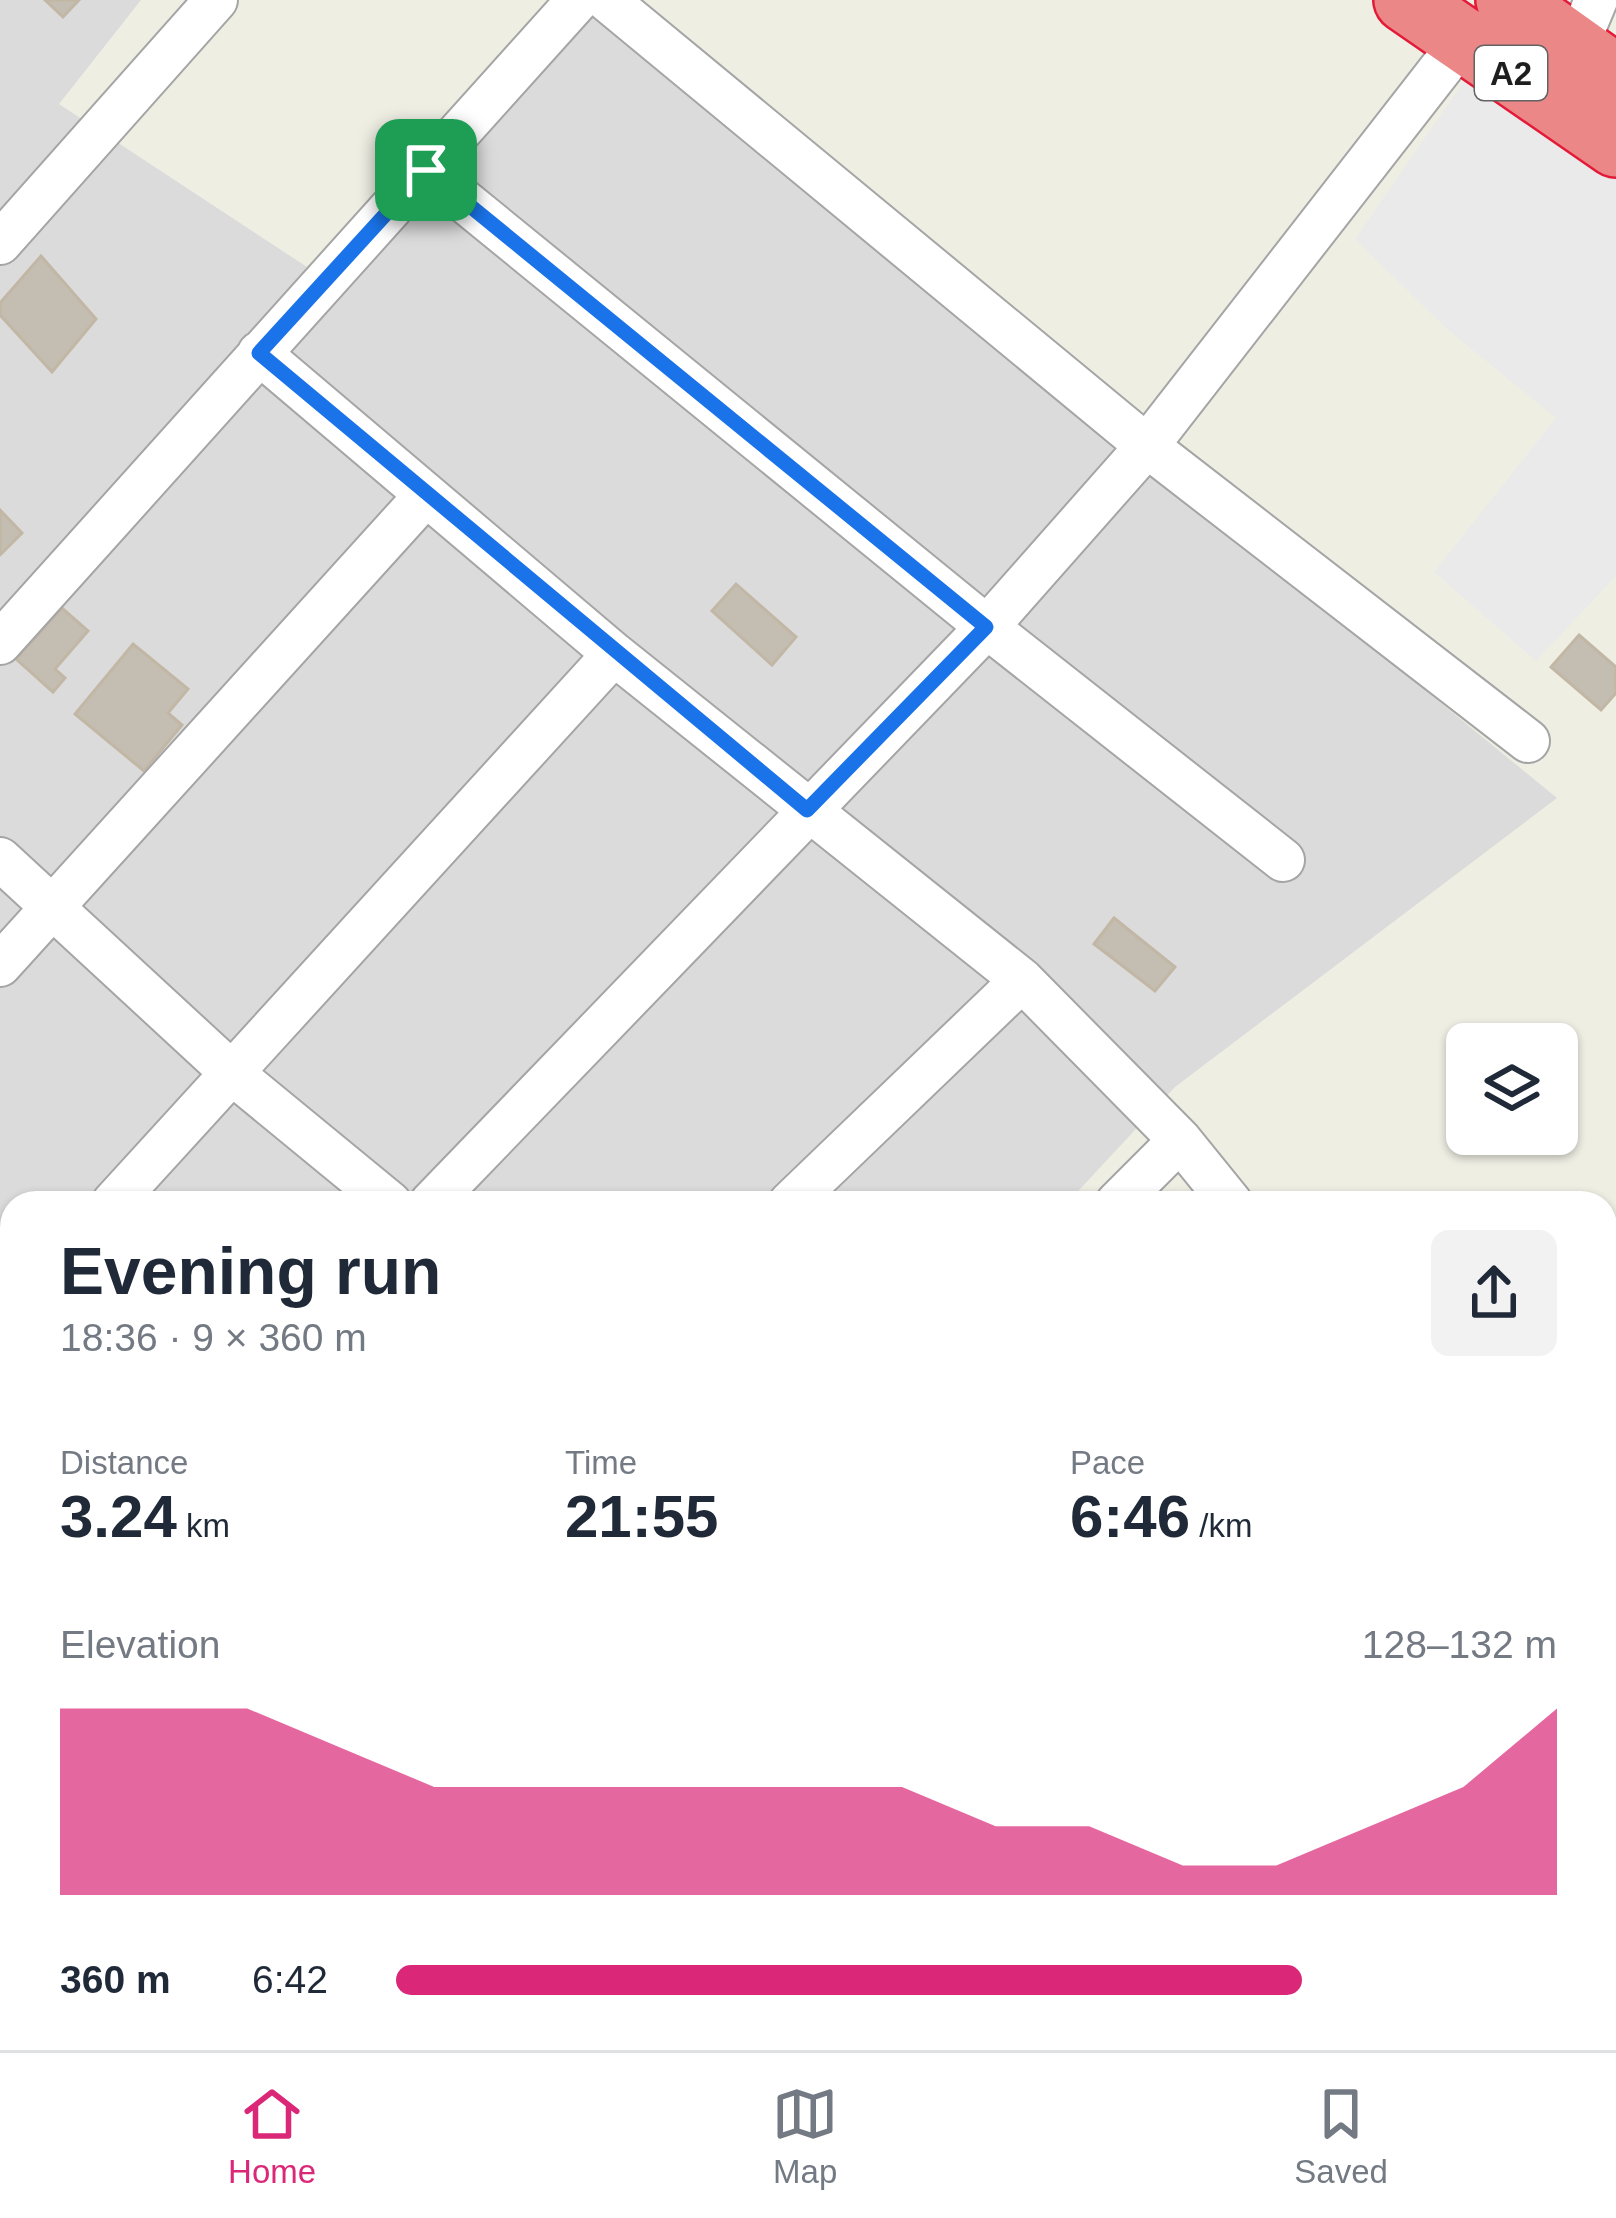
<!DOCTYPE html>
<html lang="en">
<head>
<meta charset="utf-8">
<style>
  body { margin:0; font-family:Arial,sans-serif; background:#f2f2f3; color:#1f2937; height:100vh; display:flex; flex-direction:column; font-size:45px; white-space:nowrap }
  * { box-sizing:border-box; margin:0 }
  p { font-size:39px; color:#747a83 }
  .icon { flex:none; width:66px; height:66px; fill:none; stroke:currentColor; stroke-width:2; stroke-linecap:round; stroke-linejoin:round }
  .map { position:relative; flex:1; overflow:hidden }
  .side { position:absolute; left:0px; top:1191px; width:1617px; height:861px; display:flex; flex-direction:column; background:#fff; border-radius:36px 36px 0 0; box-shadow:0 3px 9px #0004 }
  .side>* { flex:none }
  .fabs { position:absolute; left:1446px; top:1023px; display:grid; gap:24px }
  .fabs a { display:grid; place-items:center; width:132px; height:132px; border-radius:18px; background:#fff; box-shadow:0 3px 9px #0004; font-size:60px }
  .pin { position:absolute; display:grid; place-items:center; width:102px; height:102px; color:#fff; margin:-51px; border-radius:24px; box-shadow:0 6px 18px #0006 }
  .round { display:grid; place-items:center; flex:none; width:126px; height:126px; border-radius:18px; background:#f2f2f3 }
  .headline { display:flex; align-items:center; justify-content:space-between; height:204px; padding:0 60px }
  h1 { font-size:66px; font-weight:800; line-height:90px }
  .stats { display:grid; grid-template-columns:repeat(3,1fr); gap:18px; height:204px; padding:12px 60px }
  .stats div { display:grid; align-content:center }
  .stats b { font-size:60px; font-weight:800 }
  .stats small { font-size:33px; font-weight:400 }
  .stats p { font-size:33px }
  .chart { height:336px; padding:24px 60px }
  .chart p { display:flex; justify-content:space-between }
  .chart svg { width:100%; height:216px; margin-top:12px; fill:#db2777; opacity:.7 }
  ul { padding:0 60px; list-style:none; font-size:39px }
  li { display:grid; grid-template-columns:192px 144px 1fr; align-items:center; height:90px }
  li i { height:30px; border-radius:15px; background:#db2777 }
  .menu { display:flex; justify-content:space-around; align-items:center; height:168px; border-top:3px solid #e0e1e3; background:#fff; font-size:33px; color:#747a83 }
  .menu a { display:grid; justify-items:center; gap:6px }
  .menu .current { color:#db2777 }
  .map>svg:first-child { display:block }
  .residential { fill:#dcdbdb }
  .parking { fill:#eaeaea }
  .building { fill:#c4bdb2; stroke:#c2b7a5; stroke-width:3 }
  .lines { fill:none; stroke-linecap:round; stroke-linejoin:round }
  .minor-casing { stroke:#a5a5a5; stroke-width:46 }
  .highway-casing { stroke:#e31b38; stroke-width:68 }
  .minor { stroke:#fff; stroke-width:42 }
  .highway { stroke:#eb8787; stroke-width:63 }
  .route-casing { stroke:#fff; stroke-width:24 }
  .route { stroke:#1a73e8; stroke-width:15 }
  .labels { text-anchor:middle; dominant-baseline:central; stroke-width:12; stroke-linejoin:round; paint-order:stroke }
  .shield { fill:#fff; stroke:#626262; stroke-width:3 }
  .shield-label { font-size:33px; font-weight:bold; fill:#1e1e1e }
</style>
</head>
<body>
<div class="map">
<svg width="1616" height="2050" viewBox="0 0 1616 2050">
  <rect width="100%" height="100%" fill="#efeee3"/>
  <path class="residential" d="M0,0H141L59,104L307,267L590,7L1557,798L1175,1087L1067,1203H12V2040H1605V1334L1616,1328V2050H0Z"/>
  <path class="parking" d="M1467,77L1616,178V576L1536,661L1434,572L1556,418L1447,329L1355,239Z"/>
  <path class="building" d="M45,0H79L63,17Z
    M41,256L96,319L52,372L0,315V303Z
    M0,510L22,533L0,555Z
    M736,584L796,637L772,665L712,611Z
    M62,608L88,631L55,669L65,678L53,692L16,659Z
    M1579,635L1616,667V693L1601,710L1551,667Z
    M133,644L188,689L168,713L182,725L144,771L75,714Z
    M1114,918L1175,967L1155,991L1094,944Z
    M1616,1823V1861L1613,1863L1605,1854V1824L1609,1829Z
    M1605,1942L1616,1955V1982L1605,1967Z
    M1616,1992V2024L1605,2011Z
    M1606,2017L1616,2030V2044L1608,2050H1586L1579,2040H1605Z
    M429,2040H476L464,2050H438Z
    M492,2040H536L544,2050H500Z
    M619,2040H662L670,2050H607Z
    M670,2040H698L686,2050H678Z
    M776,2040H813L821,2050H784Z
    M823,2040H870L879,2050H832Z
    M906,2040H922L931,2050H895Z
    M953,2040H984L993,2050H946Z
    M1016,2040H1056L1046,2050H1015L1011,2045Z
    M1128,2040H1176L1183,2050H1125L1121,2045Z
    M1261,2040H1296L1284,2050H1270Z
    M1310,2040H1347L1337,2050H1320Z"/>
  <g class="lines">
    <g class="minor-casing">
      <path id="minor" d="M607,0L1147,446L1528,741
        M1576,48L1596,0
        M426,170L987,627L1283,860
        M0,243L216,0
        M259,353L614,654L1022,980L1180,1140L1231,1203
        M0,643L578,0
        M0,859L233,1074L390,1203
        M0,965L426,495
        M113,1203L614,654
        M431,1203L987,627L1147,446L1463,40
        M790,1203L1022,980
        M1117,1203L1180,1140
        M0,1324L12,1311
        M1605,1581L1616,1573
        M0,1657L12,1644
        M0,1690L12,1704
        M1605,1711L1616,1727
        M1605,1895L1616,1886
        M377,2040L392,2050
        M1184,2040L1191,2050
        M307,2050L316,2040
        M715,2050L727,2040
        M1060,2050L1072,2040
        M1414,2050L1426,2040"/>
    </g>
    <g class="highway-casing">
      <path id="highway" d="M1406,0L1616,145
        M1508,0L1616,77"/>
    </g>
    <use href="#minor" class="minor"/>
    <use href="#highway" class="highway"/>
  </g>
  <g class="lines">
    <g class="route-casing">
      <path id="route" d="M426,170L986,627L807,810L259,353Z"/>
    </g>
    <use href="#route" class="route"/>
  </g>
  <g class="labels">
    <rect class="shield" x="1475" y="46" width="72" height="54" rx="9"/>
    <g class="shield-label">
      <text x="1511" y="73">A2</text>
    </g>
  </g>
</svg>
<div class="fabs">
<a><svg class="icon" aria-label="layers" viewBox="0 0 24 24"><path d="M12 4l9 5-9 5-9-5zM3 14l9 5 9-5"/></svg></a>
</div>
<div class="pin" style="left:426px;top:170px;background:#1e9e55"><svg class="icon" aria-label="arrive" viewBox="0 0 24 24"><path d="M6 21V4h12l-3 4 3 4H6"/></svg></div>
<section class="side">
<div class="headline"><div><h1>Evening run</h1><p>18:36 · 9 × 360 m</p></div><a class="round"><svg class="icon" aria-label="share" viewBox="0 0 24 24"><path d="M12 15V3M7 8l5-5 5 5M5 13v7h14v-7"/></svg></a></div>
<div class="stats">
<div><p>Distance</p><b>3.24<small> km</small></b></div>
<div><p>Time</p><b>21:55</b></div>
<div><p>Pace</p><b>6:46<small> /km</small></b></div>
</div>
<div class="chart"><p><span>Elevation</span>128–132 m</p>
<svg viewBox="0 0 160 44" preserveAspectRatio="none"><path d="M0 44V6L10 6L20 6L30 14L40 22L50 22L60 22L70 22L80 22L90 22L100 30L110 30L120 38L130 38L140 30L150 22L160 6V44z"/></svg>
</div>
<ul>
<li><b>360 m</b>6:42<i style="width:78%"></i></li>
</ul>
</section>
</div>
<nav class="menu">
<a class="current"><svg class="icon" aria-label="home" viewBox="0 0 24 24"><path d="M3 11l9-7 9 7M6 9v11h12V9"/></svg>Home</a>
<a><svg class="icon" aria-label="map" viewBox="0 0 24 24"><path d="M3 6l6-2 6 2 6-2v14l-6 2-6-2-6 2zM9 4v14M15 6v14"/></svg>Map</a>
<a><svg class="icon" aria-label="saved" viewBox="0 0 24 24"><path d="M7 4h10v16l-5-4-5 4z"/></svg>Saved</a>
</nav>
</body>
</html>
